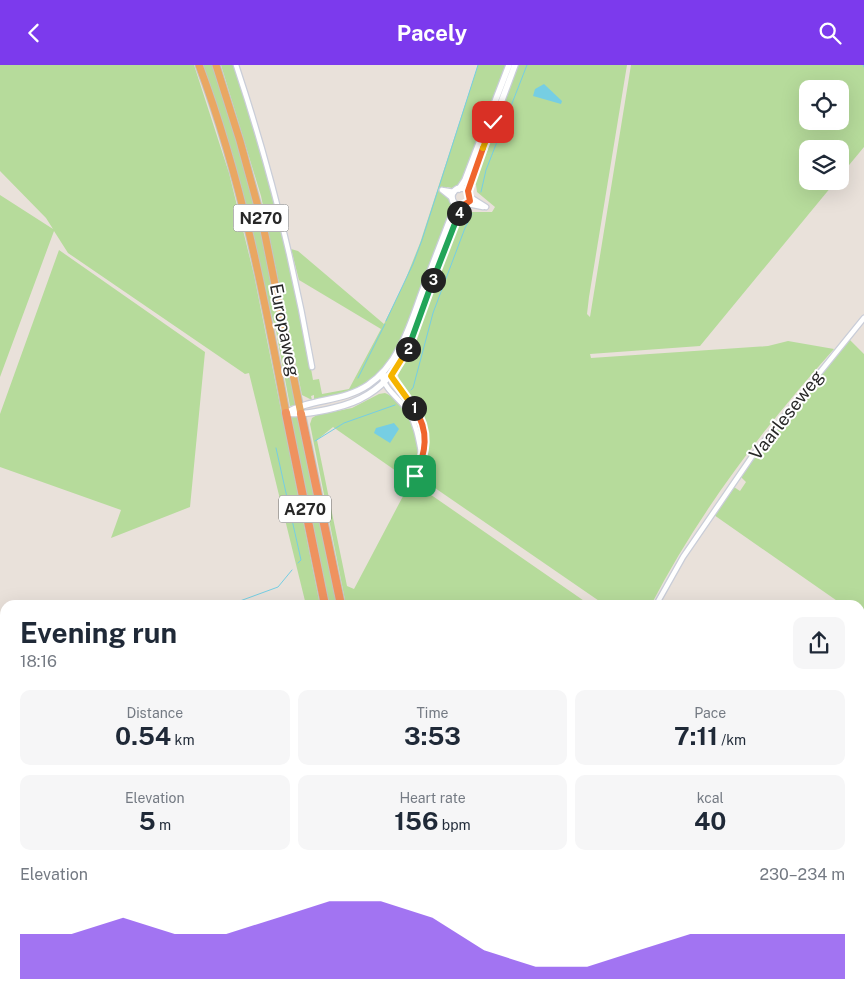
<!DOCTYPE html>
<html lang="en">
<head>
<meta charset="utf-8">
<style>
  body { margin:0; font-family:"Public Sans",sans-serif; background:#f6f6f7; color:#1f2937; height:100vh; display:flex; flex-direction:column; font-size:19px; white-space:nowrap }
  * { box-sizing:border-box; margin:0 }
  p { font-size:16px; color:#747a83 }
  .icon { flex:none; width:28px; height:28px; fill:none; stroke:currentColor; stroke-width:2; stroke-linecap:round; stroke-linejoin:round }
  .map { position:relative; flex:1; overflow:hidden }
  .details { position:absolute; left:0px; top:535px; width:865px; height:406px; display:flex; flex-direction:column; background:#fff; border-radius:15px 15px 0 0; box-shadow:0 5px 20px #0002 }
  .details>* { flex:none }
  .buttons { position:absolute; left:799px; top:15px; display:grid; gap:10px }
  .buttons a { display:grid; place-items:center; width:50px; height:50px; border-radius:10px; background:#fff; box-shadow:0 5px 20px #0002; font-size:25px }
  .pin { position:absolute; display:grid; place-items:center; width:42px; height:42px; color:#fff; margin:-21px; border-radius:10px; box-shadow:0 2px 8px #0006 }
  .km { position:absolute; width:25px; height:25px; margin:-12px; border-radius:50%; background:#222; color:#fff; font-size:14px; line-height:25px; text-align:center }
  .round { display:grid; place-items:center; flex:none; width:52px; height:52px; border-radius:10px; background:#f6f6f7 }
  .head { display:flex; align-items:center; justify-content:space-between; height:85px; padding:0 20px }
  h1 { font-size:28px; font-weight:700; line-height:38px }
  .figures { display:grid; grid-template-columns:repeat(3,1fr); gap:8px; height:85px; padding:5px 20px }
  .figures div { display:grid; align-content:center; border-radius:10px; background:#f6f6f7; text-align:center }
  .figures b { font-size:25px; font-weight:700 }
  .figures small { font-size:14px; font-weight:400 }
  .figures p { font-size:14px }
  .chart { height:140px; padding:10px 20px }
  .chart p { display:flex; justify-content:space-between }
  .chart svg { width:100%; height:90px; margin-top:5px; fill:#7c3aed; opacity:.7 }
  header { display:flex; justify-content:space-between; align-items:center; height:65px; padding:0 20px; background:#7c3aed; color:#fff; font-size:22px; font-weight:700 }
  .map>svg:first-child { display:block }
  .green { fill:#b6db9b; fill-rule:evenodd }
  .water { fill:#76cee3 }
  .lines { fill:none; stroke-linecap:round; stroke-linejoin:round }
  .stream { stroke:#76cee3; stroke-width:1 }
  .minor-casing { stroke:#c9cdd8; stroke-width:7 }
  .tertiary-casing { stroke:#c9cdd8; stroke-width:8 }
  .trunk-casing { stroke:#c3c3c3; stroke-width:9 }
  .motorway-casing { stroke:#c3c3c3; stroke-width:10 }
  .minor { stroke:#fff; stroke-width:4.5 }
  .tertiary { stroke:#fff; stroke-width:5.5 }
  .trunk { stroke:#e9a762; stroke-width:7 }
  .motorway { stroke:#ef925f; stroke-width:8 }
  .split-1-casing { stroke:#fff; stroke-width:10 }
  .split-2-casing { stroke:#fff; stroke-width:10 }
  .split-3-casing { stroke:#fff; stroke-width:10 }
  .split-4-casing { stroke:#fff; stroke-width:10 }
  .split-5-casing { stroke:#fff; stroke-width:10 }
  .split-6-casing { stroke:#fff; stroke-width:10 }
  .split-1 { stroke:#f0652b; stroke-width:6 }
  .split-2 { stroke:#f5b400; stroke-width:6 }
  .split-3 { stroke:#22a559; stroke-width:6 }
  .split-4 { stroke:#22a559; stroke-width:6 }
  .split-5 { stroke:#f0652b; stroke-width:6 }
  .split-6 { stroke:#f5b400; stroke-width:6 }
  .labels { text-anchor:middle; dominant-baseline:central; stroke-width:4; stroke-linejoin:round; paint-order:stroke }
  .shield { fill:#fff; stroke:#686868; stroke-width:1 }
  .shield-label { font-size:16px; font-weight:bold; fill:#282828 }
  .street-label { font-size:18px; fill:#282828; stroke:#fff }
</style>
</head>
<body>
<header><svg class="icon" aria-label="back" viewBox="0 0 24 24"><path d="M15 5l-7 7 7 7"/></svg>Pacely<svg class="icon" aria-label="search" viewBox="0 0 24 24"><circle cx="10" cy="10" r="6"/><path d="M15 15l6 6"/></svg></header>
<div class="map">
<svg width="864" height="941" viewBox="0 0 864 941">
  <rect width="100%" height="100%" fill="#e9e1da"/>
  <path class="green" d="M0,0H194L229,108L254,210L320,540H306L249,308L245,309L68,188L54,166L0,312V130L53,164L46,153L0,106Z
    M202,0H213L232,58L260,162L296,340L290,341L276,266Z
    M221,0H235L279,150L304,264L313,315L319,314L322,329L349,324L381,264L299,215L291,184L298,186L384,259L404,218L420,178L478,0H508L460,120L452,123L447,122L445,130L451,135L452,143C435,189 406,294 365,319C350,329 332,331 314,334V330L311,331L312,335L302,330L261,131Z
    M517,0H627L589,232L587,249L590,252L631,0H864V82L840,111V84H808V116H836L700,281L590,289L591,293L768,281L788,276L834,284C764,362 699,447 651,540H605L419,412L424,402L428,387L426,363L413,335L400,320L398,310L411,283L421,251L454,171L460,150L464,151L470,147H492L495,142L477,127L476,120L472,118ZM808,24H840V56H808Z
    M59,185L205,287L190,442L111,473L121,445L0,402V349Z
    M850,275L864,289V555L860,552V540H843L714,450L734,422L740,426L746,417L740,411C774,364 811,318 850,275Z
    M385,328C391,330 395,335 400,340C420,361 423,389 409,415L333,362L317,375L347,521L354,524L411,416L590,540H346L310,359L312,353L317,350L352,343L379,329Z
    M298,351L338,540H328L291,364V352Z
    M860,726L864,729V941H527L526,936H860Z
    M0,857H5V936H392L393,941H0Z"/>
  <path class="water" d="M544,19L562,36L561,39L533,31L535,24Z
    M394,358L399,364L390,378L374,368L376,363Z"/>
  <g class="lines">
    <path class="stream" d="M863,0L864,2
      M481,127L486,105L527,0
      M386,256L413,199L422,175L478,0
      M358,313L385,259
      M411,325L413,323L433,248L465,163L472,149
      M315,376L344,358L395,340
      M276,383L301,495L298,498
      M229,540L278,522L292,505
      M0,681L5,683
      M860,746L864,738
      M763,941L765,936"/>
    <g class="minor-casing">
      <path id="minor" d="M236,0C269,99 294,199 312,302
        M442,125L452,133
        M442,125L454,127
        M470,132L486,142
        M468,139L483,142
        M415,411C438,365 418,348 391,311L381,310C386,326 400,334 409,347C417,361 419,377 422,392
        M656,540L683,492L753,390L864,253
        M860,720L864,722
        M0,857H5
        M514,936L515,941"/>
    </g>
    <g class="tertiary-casing">
      <path id="tertiary" d="M452 132a9 9 0 1 1 18 0a9 9 0 1 1-18 0Z
        M459,124L465,115L509,0
        M468,126L515,0
        M286,348C303,350 317,347 334,343C396,329 406,286 426,233C438,203 450,172 462,141
        M286,348C312,333 343,337 368,320C401,298 411,256 424,222C435,194 445,167 456,139"/>
    </g>
    <g class="trunk-casing">
      <path id="trunk" d="M199,0C241,112 264,230 286,348
        M216,0L240,76L263,160L301,349"/>
    </g>
    <g class="motorway-casing">
      <path id="motorway" d="M286,348L325,540
        M301,349L341,540
        M425,936L427,941
        M441,936L442,941"/>
    </g>
    <use href="#minor" class="minor"/>
    <use href="#tertiary" class="tertiary"/>
    <use href="#trunk" class="trunk"/>
    <use href="#motorway" class="motorway"/>
  </g>
  <g class="lines">
    <g class="split-1-casing">
      <path id="split-1" d="M414,343C430,366 426,388 415,411"/>
    </g>
    <g class="split-2-casing">
      <path id="split-2" d="M408,284L391,311L414,343"/>
    </g>
    <g class="split-3-casing">
      <path id="split-3" d="M408,284L433,215"/>
    </g>
    <g class="split-4-casing">
      <path id="split-4" d="M433,215L459,148"/>
    </g>
    <g class="split-5-casing">
      <path id="split-5" d="M459,148L462,141L470,136L468,126L483,83"/>
    </g>
    <g class="split-6-casing">
      <path id="split-6" d="M483,83L493,57"/>
    </g>
    <use href="#split-1" class="split-1"/>
    <use href="#split-2" class="split-2"/>
    <use href="#split-3" class="split-3"/>
    <use href="#split-4" class="split-4"/>
    <use href="#split-5" class="split-5"/>
    <use href="#split-6" class="split-6"/>
  </g>
  <g class="labels">
    <g class="shield">
      <rect x="233.5" y="139.5" width="55" height="27" rx="4"/>
      <rect x="279" y="430.5" width="52" height="27" rx="4"/>
    </g>
    <g class="shield-label">
      <text x="261" y="153">N270</text>
      <text x="305" y="444">A270</text>
    </g>
    <g class="street-label">
      <text transform="translate(285 265) rotate(79)">Europaweg</text>
      <text transform="translate(786 350) rotate(-52)">Vaarleseweg</text>
    </g>
  </g>
</svg>
<div class="buttons">
<a><svg class="icon" aria-label="locate" viewBox="0 0 24 24"><circle cx="12" cy="12" r="6"/><path d="M12 2v4M12 18v4M2 12h4M18 12h4"/></svg></a>
<a><svg class="icon" aria-label="layers" viewBox="0 0 24 24"><path d="M12 4l9 5-9 5-9-5zM3 14l9 5 9-5"/></svg></a>
</div>
<div class="pin" style="left:415px;top:411px;background:#1e9e55"><svg class="icon" aria-label="arrive" viewBox="0 0 24 24"><path d="M6 21V4h12l-3 4 3 4H6"/></svg></div>
<div class="pin" style="left:493px;top:57px;background:#d93025"><svg class="icon" aria-label="check" viewBox="0 0 24 24"><path d="M5 12l5 5 9-10"/></svg></div>
<b class="km" style="left:414px;top:343px">1</b>
<b class="km" style="left:408px;top:284px">2</b>
<b class="km" style="left:433px;top:215px">3</b>
<b class="km" style="left:459px;top:148px">4</b>
<section class="details">
<div class="head"><div><h1>Evening run</h1><p>18:16</p></div><a class="round"><svg class="icon" aria-label="share" viewBox="0 0 24 24"><path d="M12 15V3M7 8l5-5 5 5M5 13v7h14v-7"/></svg></a></div>
<div class="figures">
<div><p>Distance</p><b>0.54<small> km</small></b></div>
<div><p>Time</p><b>3:53</b></div>
<div><p>Pace</p><b>7:11<small> /km</small></b></div>
</div>
<div class="figures">
<div><p>Elevation</p><b>5<small> m</small></b></div>
<div><p>Heart rate</p><b>156<small> bpm</small></b></div>
<div><p>kcal</p><b>40</b></div>
</div>
<div class="chart"><p><span>Elevation</span>230–234 m</p>
<svg viewBox="0 0 160 44" preserveAspectRatio="none"><path d="M0 44V22L10 22L20 14L30 22L40 22L50 14L60 6L70 6L80 14L90 30L100 38L110 38L120 30L130 22L140 22L150 22L160 22V44z"/></svg>
</div>
</section>
</div>
</body>
</html>
